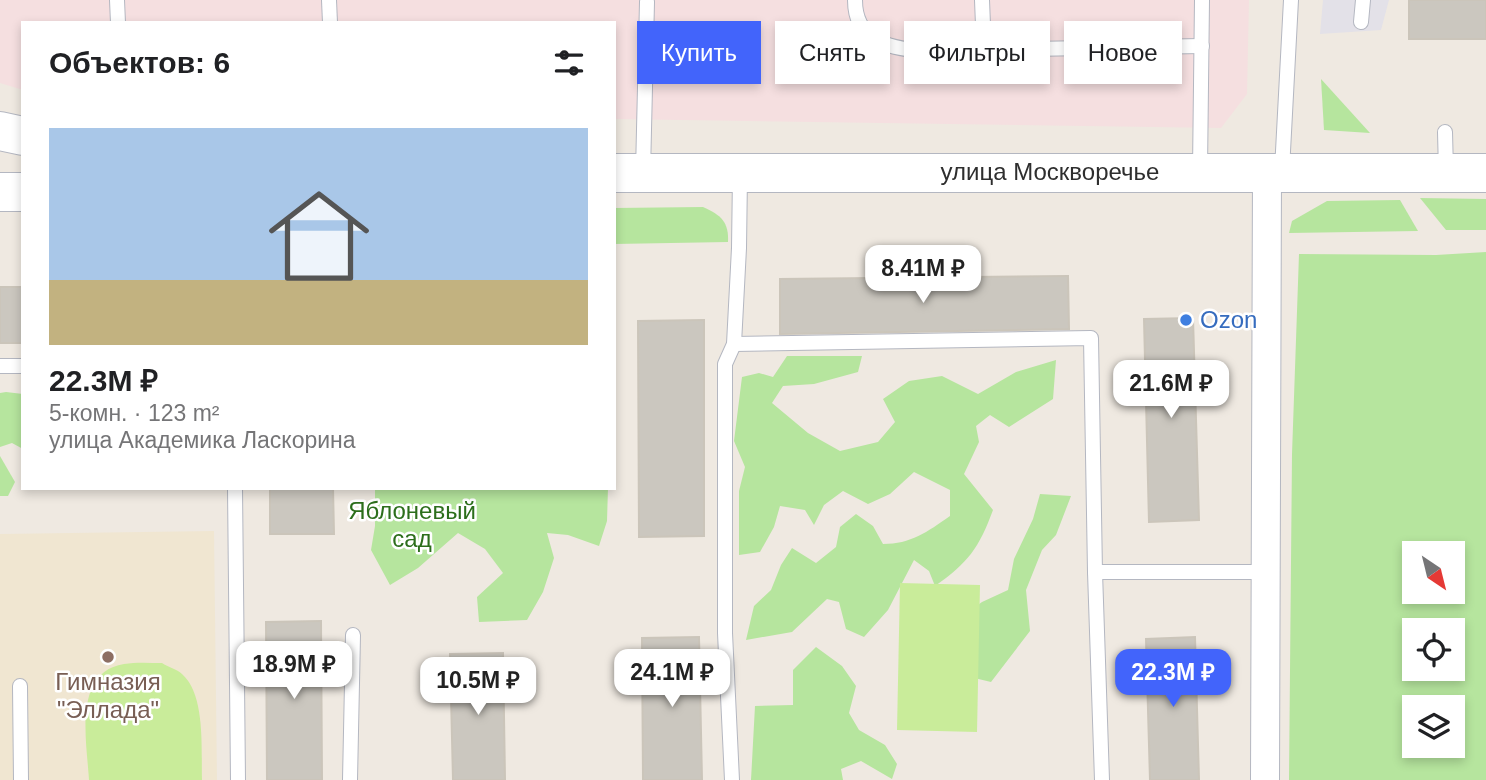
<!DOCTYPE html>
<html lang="ru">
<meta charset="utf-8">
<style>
:root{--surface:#fff;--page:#f6f6f6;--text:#202124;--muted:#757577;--accent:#4264fb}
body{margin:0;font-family:Helvetica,sans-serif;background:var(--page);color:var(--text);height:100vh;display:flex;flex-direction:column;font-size:26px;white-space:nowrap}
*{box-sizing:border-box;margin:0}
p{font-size:23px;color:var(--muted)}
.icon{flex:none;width:38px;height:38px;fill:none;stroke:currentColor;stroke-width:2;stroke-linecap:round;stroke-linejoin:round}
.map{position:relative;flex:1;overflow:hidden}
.details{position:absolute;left:21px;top:21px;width:595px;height:469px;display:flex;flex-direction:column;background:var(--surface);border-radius:0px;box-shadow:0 4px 10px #0003}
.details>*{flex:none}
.guide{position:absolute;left:637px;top:21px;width:665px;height:63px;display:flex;gap:14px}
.needle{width:46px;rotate:145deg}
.controls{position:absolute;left:1402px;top:541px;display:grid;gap:14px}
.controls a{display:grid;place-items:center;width:63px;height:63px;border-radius:0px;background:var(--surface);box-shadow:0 4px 10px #0003;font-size:35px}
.price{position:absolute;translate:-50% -60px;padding:0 16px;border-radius:14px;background:#fff;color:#222;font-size:23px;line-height:46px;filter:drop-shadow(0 2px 4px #0008)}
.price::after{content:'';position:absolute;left:50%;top:42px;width:21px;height:16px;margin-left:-10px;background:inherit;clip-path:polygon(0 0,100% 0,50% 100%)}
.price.active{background:var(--accent);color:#fff}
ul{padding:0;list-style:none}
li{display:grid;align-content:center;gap:14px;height:371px;padding:0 28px}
li span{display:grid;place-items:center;height:217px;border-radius:0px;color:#555}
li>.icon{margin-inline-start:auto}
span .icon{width:126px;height:126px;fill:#fffc;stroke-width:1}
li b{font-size:30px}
h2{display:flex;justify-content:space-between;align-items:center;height:84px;padding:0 28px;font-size:30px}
.tag{padding:0 24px;border-radius:0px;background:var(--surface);box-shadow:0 4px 10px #0003;font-size:24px;line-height:63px}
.tag.active{background:var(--accent);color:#fff}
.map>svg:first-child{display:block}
.industrial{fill:#e3e1e8}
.education{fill:#f0e6d1}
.medical{fill:#f5dfe0}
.green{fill:#b6e59e;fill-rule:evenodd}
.pitch{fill:#c9ec9a}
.building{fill:#cbc7bf;stroke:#cbc5ba;stroke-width:2}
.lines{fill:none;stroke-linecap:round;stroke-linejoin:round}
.service-casing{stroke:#b4b7c1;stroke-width:16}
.minor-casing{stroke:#b4b7c1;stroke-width:30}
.secondary-casing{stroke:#b4b7c1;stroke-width:40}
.service{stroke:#fff;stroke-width:14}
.minor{stroke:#fff;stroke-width:28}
.secondary{stroke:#fff;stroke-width:38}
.shop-dot{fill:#3f7fe0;stroke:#fff;stroke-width:2.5}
.education-dot{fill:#8d6e63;stroke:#fff;stroke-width:2.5}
.labels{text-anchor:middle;stroke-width:5;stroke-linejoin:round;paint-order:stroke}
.street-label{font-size:24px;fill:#2e2e2e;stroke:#fff}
.shop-label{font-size:24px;fill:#366cbe;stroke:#fff;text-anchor:start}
.park-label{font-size:24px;fill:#2c6e1b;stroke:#fff}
.education-label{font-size:24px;fill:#785e54;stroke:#fff}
</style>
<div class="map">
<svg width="1486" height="780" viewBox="0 0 1486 780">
<rect width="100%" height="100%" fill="#efe9e1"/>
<path class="industrial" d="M1323,0H1389L1381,30L1320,34Z"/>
<path class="education" d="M214,531L217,780H0V534Z"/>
<path class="medical" d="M0,0H1249L1247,94L1221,128L614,119V23H23V90L0,83Z"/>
<g class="green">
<path d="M1321,79L1370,133L1324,130Z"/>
<path d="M1420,198L1486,199V230H1446Z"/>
<path d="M1400,200L1418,231L1289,233L1292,221L1327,201Z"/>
<path d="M703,207C721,215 729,222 728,242L614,244V208Z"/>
<path d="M1486,252V780H1289L1292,454L1299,254L1436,255ZM1414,553H1452V592H1414ZM1452,630V668H1414V630ZM1452,707V746H1414V707Z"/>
<path d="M787,356H862L858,372L814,384L783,386L772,403L808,433L840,451L878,442L895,422L883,399L909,381L942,376L978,394L1016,372L1056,360L1053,399L1009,427L990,415L976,426L979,442L964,474L993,510C979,548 968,563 935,586L929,571L914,560L888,610L864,637L846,629L839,602L827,599L792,632L746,640L754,606L771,590L781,565L792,548L816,563L836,547L840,527L856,514L873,526L883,544C911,544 927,532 950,516V490L914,472L890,494L868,504L843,491L824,505L814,525L805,510L780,506L774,527L760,552L739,555V491L745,467L734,441L742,377L759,373L773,377Z"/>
<path d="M6,392L23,394V449L12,443L0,447V393Z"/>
<path d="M0,456L15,482L8,496H0Z"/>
<path d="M375,488H608L607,521L599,546L568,535L547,533L554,558L543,592L527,620L479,622L477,597L503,573L485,549L458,533L418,568L390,585L371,550L375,526Z"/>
<path d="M1040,494L1071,496L1056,535L1042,550L1026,590L1030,631L991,682L966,676L959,619L982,602L1008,590L1014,559L1033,519Z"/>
<path d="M816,647L842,666L856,686L849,713L859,730L885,745L897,764L892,779L861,761L841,769L843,780H751L755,706L793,705V670Z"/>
</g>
<g class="pitch">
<path d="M900,583L980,585L977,732L897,730Z"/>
<path d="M162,663C168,667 177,669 182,674C206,695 201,750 202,780H89C87,743 72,672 124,664C136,662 150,663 162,663Z"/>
</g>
<g class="building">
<rect x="1409" y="0" width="77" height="39"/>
<path d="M1068,276L1069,329L780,334V279Z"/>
<rect x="0" y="287" width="23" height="56"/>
<path d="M1193,318L1199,520L1149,522L1144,319Z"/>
<path d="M704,320V536L639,537L638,321Z"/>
<path d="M270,488H333L334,534H270Z"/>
<path d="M321,621L322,780H267L266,622Z"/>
<path d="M699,637L702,780H643L642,638Z"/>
<path d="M1195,637L1199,780H1150L1146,639Z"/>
<path d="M503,653L505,780H453L450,654Z"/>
</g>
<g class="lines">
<defs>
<g id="service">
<path d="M117,0L118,23"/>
<path d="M329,0L330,23"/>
<path d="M855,0C855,41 888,48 922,51L1202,46"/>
<path d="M982,0L984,50"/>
<path d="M1361,22L1363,0"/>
<path d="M1445,132L1446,171"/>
<path d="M1200,170L1202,0"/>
<path d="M1282,170L1291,0"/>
<path d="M643,172L647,2"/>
<path d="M734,344L1091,338L1095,572L1102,780"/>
<path d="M0,366H23"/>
<path d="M235,488L238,780"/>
<path d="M1095,572H1265"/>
<path d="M20,686L21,780"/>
<path d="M350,780L353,635"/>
<path d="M732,780L725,633V364L734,344L739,248L740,175"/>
</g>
<path id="minor" d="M1265,780L1267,173"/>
<g id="secondary">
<path d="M0,131L23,136"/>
<path d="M614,173H1486"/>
<path d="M0,192H23"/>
</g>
</defs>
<use href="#service" class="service-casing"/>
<use href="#minor" class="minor-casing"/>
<use href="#secondary" class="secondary-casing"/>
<use href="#service" class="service"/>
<use href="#minor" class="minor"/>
<use href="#secondary" class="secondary"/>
</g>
<circle class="shop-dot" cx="1186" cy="320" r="7"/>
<circle class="education-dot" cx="108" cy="657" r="7"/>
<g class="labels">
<g class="street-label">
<text x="1050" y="180">улица Москворечье</text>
</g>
<g class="shop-label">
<text x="1200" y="328">Ozon</text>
</g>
<g class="park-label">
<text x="412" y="519">Яблоневый<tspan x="412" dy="28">сад</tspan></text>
</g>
<g class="education-label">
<text x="108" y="690">Гимназия<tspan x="108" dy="28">"Эллада"</tspan></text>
</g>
</g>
</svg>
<div class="controls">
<a><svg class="needle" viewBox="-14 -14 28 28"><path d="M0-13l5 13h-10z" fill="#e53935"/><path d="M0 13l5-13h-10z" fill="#757577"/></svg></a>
<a><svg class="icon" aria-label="locate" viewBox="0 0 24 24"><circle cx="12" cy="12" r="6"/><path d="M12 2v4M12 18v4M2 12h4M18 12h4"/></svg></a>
<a><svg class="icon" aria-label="layers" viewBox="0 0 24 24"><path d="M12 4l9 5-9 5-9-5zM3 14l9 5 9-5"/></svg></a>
</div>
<b class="price" style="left:923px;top:305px">8.41M ₽</b>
<b class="price" style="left:1171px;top:420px">21.6M ₽</b>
<b class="price" style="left:294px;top:701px">18.9M ₽</b>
<b class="price" style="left:672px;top:709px">24.1M ₽</b>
<b class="price active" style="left:1173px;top:709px">22.3M ₽</b>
<b class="price" style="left:478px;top:717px">10.5M ₽</b>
<div class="guide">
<a class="tag active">Купить</a>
<a class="tag">Снять</a>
<a class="tag">Фильтры</a>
<a class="tag">Новое</a>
</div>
<section class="details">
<h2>Объектов: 6<svg class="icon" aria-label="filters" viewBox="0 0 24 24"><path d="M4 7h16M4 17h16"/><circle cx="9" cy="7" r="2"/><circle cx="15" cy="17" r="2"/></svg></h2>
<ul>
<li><span style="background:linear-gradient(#a9c7e8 70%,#c2b280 0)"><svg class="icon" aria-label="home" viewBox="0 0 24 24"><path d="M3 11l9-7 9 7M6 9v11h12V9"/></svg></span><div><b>22.3M ₽</b><p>5-комн. · 123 m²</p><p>улица Академика Ласкорина</p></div></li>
</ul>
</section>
</div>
